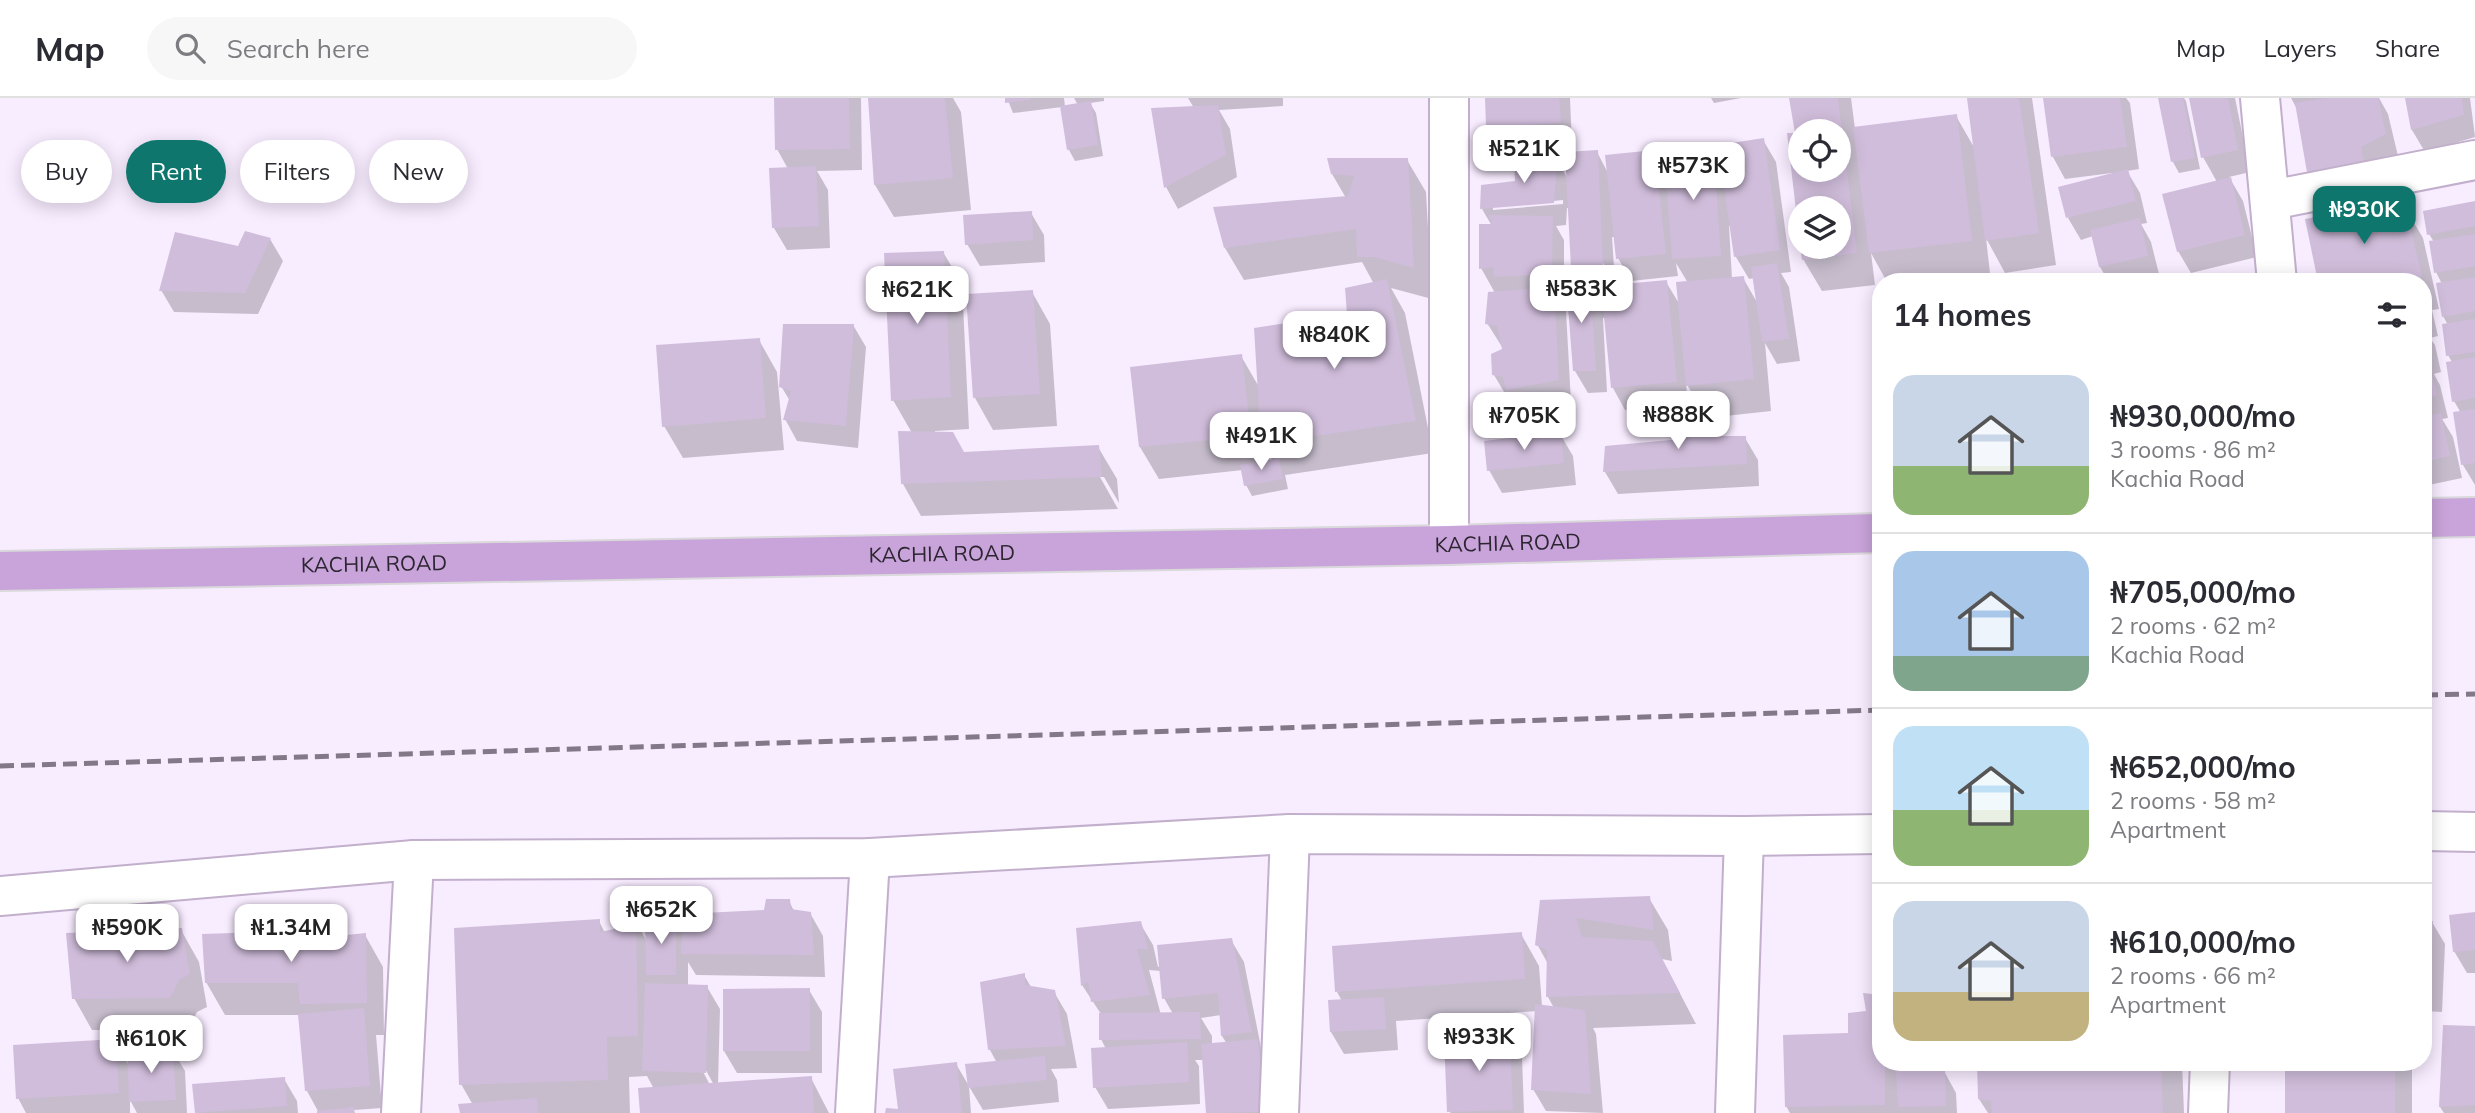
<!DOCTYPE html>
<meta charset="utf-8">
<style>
:root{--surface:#fff;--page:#f7f7f7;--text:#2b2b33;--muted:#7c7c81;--line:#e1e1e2;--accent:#0f766e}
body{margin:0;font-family:Mulish,sans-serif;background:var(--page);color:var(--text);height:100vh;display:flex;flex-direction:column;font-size:26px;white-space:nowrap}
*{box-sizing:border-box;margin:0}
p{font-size:23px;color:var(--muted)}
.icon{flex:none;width:38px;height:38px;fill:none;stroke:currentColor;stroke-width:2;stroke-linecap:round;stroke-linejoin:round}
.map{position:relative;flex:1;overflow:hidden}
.side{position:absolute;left:1872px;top:175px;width:560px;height:798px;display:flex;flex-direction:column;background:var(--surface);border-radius:28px;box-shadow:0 4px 18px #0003}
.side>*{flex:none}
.top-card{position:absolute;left:21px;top:42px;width:665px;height:63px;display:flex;gap:14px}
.controls{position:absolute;left:1788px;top:21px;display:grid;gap:14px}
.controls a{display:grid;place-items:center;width:63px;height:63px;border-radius:50%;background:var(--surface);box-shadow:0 4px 18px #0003;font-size:35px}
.price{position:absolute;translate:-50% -60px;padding:0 16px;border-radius:14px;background:#fff;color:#222;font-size:23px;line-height:46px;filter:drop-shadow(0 2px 4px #0008)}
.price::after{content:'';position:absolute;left:50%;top:42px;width:21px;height:16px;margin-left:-10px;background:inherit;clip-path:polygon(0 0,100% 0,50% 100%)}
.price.on{background:var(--accent);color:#fff}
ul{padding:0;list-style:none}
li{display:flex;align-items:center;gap:21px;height:175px;padding:0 21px}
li+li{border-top:2px solid var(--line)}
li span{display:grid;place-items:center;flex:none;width:196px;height:140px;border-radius:21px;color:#555}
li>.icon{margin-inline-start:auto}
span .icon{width:84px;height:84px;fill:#fffc;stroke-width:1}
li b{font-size:30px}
h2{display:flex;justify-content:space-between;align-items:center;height:84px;padding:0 21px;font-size:30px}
.tag{padding:0 24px;border-radius:32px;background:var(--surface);box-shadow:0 4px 18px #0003;font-size:24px;line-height:63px}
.tag.on{background:var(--accent);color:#fff}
header{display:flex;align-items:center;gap:42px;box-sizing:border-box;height:98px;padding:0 35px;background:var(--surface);border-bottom:2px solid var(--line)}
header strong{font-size:33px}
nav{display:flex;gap:38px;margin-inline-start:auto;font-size:24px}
.search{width:490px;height:63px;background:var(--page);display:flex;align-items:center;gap:18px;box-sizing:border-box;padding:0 24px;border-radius:38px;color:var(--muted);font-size:26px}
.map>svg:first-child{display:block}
.shadow{fill:#0003;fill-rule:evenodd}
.building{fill:#d0bddb;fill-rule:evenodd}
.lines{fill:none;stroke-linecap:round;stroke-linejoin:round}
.minor-casing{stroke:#c2afcc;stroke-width:42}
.major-casing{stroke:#d9d8da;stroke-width:42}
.minor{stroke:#fff;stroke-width:38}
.major{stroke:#c9a4db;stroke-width:38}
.rail{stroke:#827887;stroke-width:5;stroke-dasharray:14 7;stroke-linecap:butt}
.labels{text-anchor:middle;stroke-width:5;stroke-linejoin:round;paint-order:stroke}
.street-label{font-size:21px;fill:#2d2531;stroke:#fefefe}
</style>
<header>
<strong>Map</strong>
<div class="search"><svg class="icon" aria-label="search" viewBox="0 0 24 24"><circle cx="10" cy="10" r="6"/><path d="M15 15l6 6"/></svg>Search here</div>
<nav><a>Map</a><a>Layers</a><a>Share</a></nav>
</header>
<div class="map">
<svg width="2475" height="1015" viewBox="0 0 2475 1015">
<rect width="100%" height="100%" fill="#f8ecff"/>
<g class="shadow">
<path d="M776,0H861L862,72L817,73L828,92L830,150L787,152L774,130L788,71L777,51Z"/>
<path d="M870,0H953L961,14L971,112L894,119L875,87Z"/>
<path d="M1007,0H1064L1065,9L1078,7L1074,0H1104V3L1090,5L1096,15L1103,58L1075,63L1069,52L1062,9L1013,15Z"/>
<path d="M1188,0H1283V8L1219,12L1230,31L1237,79L1178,111L1166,89L1194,10Z"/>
<path d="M1487,0H1570L1572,47L1501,50L1488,28Z"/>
<path d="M1711,0H1741L1714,5Z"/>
<path d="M1791,0H1851L1855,31L1956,18L1975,51L1969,0H2032L2056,167L2005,175L1986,140L1990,175L1914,184H1887L1871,155L1875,187L1822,193L1803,161L1802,149H1839V110H1801L1797,37ZM1801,33H1839V72H1801Z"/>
<path d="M2044,0H2126L2130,5L2139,71L2127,73L2140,95L2147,125L2141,126L2151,144L2160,180L2143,184H2109L2100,169L2093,138L2081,142L2068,120L2112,77V75L2065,81L2053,59Z"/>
<path d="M2160,0H2184L2186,3L2200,71L2179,75L2173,64Z"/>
<path d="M2191,0H2235L2250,74L2229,79L2243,103L2257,159L2191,175L2178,153L2217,84L2203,59Z"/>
<path d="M2291,0H2379L2388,16L2398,58L2376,87L2297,11Z"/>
<path d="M2407,0H2470L2475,39L2425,54L2412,32Z"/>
<path d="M1763,42L1776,64L1791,174L1781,175L1789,189L1800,263L1777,266L1765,245L1771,313L1707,320L1686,285L1688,306L1625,312L1613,290L1606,220H1603L1607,294L1588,295L1575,273L1581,183L1573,170L1570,110H1567L1566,127L1556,128L1564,142V197L1557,198L1566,213L1571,304L1520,314L1512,300L1507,299L1494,277L1504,252L1487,225L1495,195L1481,170L1492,128L1482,111L1517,85L1557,62L1568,81L1597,54L1608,75L1654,54L1668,78L1712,48L1723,67ZM1563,102V106L1493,112V109ZM1732,127L1736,159L1749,181L1754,180L1758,206L1743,180L1732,181L1729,128ZM1612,139H1615L1618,160L1631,183L1678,178L1676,165L1688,185L1680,207L1666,184L1613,189L1597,162L1600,160L1615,185ZM1594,191H1603L1605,210Z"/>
<path d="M1407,62L1426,94L1432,201L1391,190L1405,215L1433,355L1285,377L1288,391L1252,398L1246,387L1243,372L1159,381L1140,349L1132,270L1241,258L1259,289L1349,217L1374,186L1362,164L1244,182L1225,150L1346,100L1332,76ZM1267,352L1273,363L1268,364Z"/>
<path d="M2475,105V387L2463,367L2455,316L2461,315L2454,303L2452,264L2448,257V227L2443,218L2442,186L2436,174L2434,144L2429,136Z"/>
<path d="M2404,108L2423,140L2439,211L2432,212L2438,238L2430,240L2435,247L2441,274L2434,276L2440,287L2448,320L2442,321L2453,339L2462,380L2424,388V184H2320Z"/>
<path d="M1031,115L1044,137L1045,164L980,168L967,146Z"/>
<path d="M270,141L283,163L258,216L174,214L161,192L239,150Z"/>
<path d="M943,154L962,186L969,331L935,333V336L964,356L1098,349L1117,381L1119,405L1104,379H1100L1118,411L921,418L903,386L912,335L893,302Z"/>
<path d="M2237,182L2264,184H2237Z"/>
<path d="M1032,194L1050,226L1057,328L993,332L975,300Z"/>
<path d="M853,227L866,249L858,350L797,343L785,321L790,303L781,288Z"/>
<path d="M759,242L777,274L784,352L683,360L664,328Z"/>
<path d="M1690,314L1704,339L1745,340L1758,362L1759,388L1618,396L1605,374L1606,349L1683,342Z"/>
<path d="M1560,336L1573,358L1576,387L1502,395L1489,372Z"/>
<path d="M1649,800L1668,832L1672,863L1662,861L1696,926L1593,930L1596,936L1603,1015L1546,1013L1533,991L1537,913L1396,923L1398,952L1344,956L1331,934L1342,903L1337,894L1521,836L1539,868L1542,908L1554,910L1548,899V866L1537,846L1541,803Z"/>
<path d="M789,803L794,813L810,815L823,838L825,879L696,877L688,864V888L707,889L720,911L718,986L811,980L829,1015H642L654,991L647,978L629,979L630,1015H462L473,1007L461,986L599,823L605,835L635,823L647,843L675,820L684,836L766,814ZM703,967L714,987H710L700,968Z"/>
<path d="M2475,816V875H2467L2454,853Z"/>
<path d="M2424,824H2432L2445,846L2442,914L2424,913Z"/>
<path d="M1140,825L1153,847L1158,869L1231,842L1244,864L1274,1015H1208L1204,962H1195L1199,968L1200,1006L1108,1011L1095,989L1106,951L1101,941V916L1082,887ZM1149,872L1161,873L1164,900L1173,916L1161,917ZM1221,917L1222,938L1227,946L1212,947V938L1201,920Z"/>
<path d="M181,832L199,864L207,909L197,914L188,932H92L74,900Z"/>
<path d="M294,835L299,844L365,837L383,869L384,937H376L382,1010L354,1012L355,1015H317H319L307,993L300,917H225L206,884Z"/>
<path d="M1024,877L1031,889L1054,894L1067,916L1077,970L1051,971L1057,982L1059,1004L983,1012L970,990L967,968L997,965L990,952L982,886Z"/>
<path d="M809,892L822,914V975H737L724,953Z"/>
<path d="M1865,897L1881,898V964H1902V974L1944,973L1956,995L1957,1015H1790L1786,1008L1850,937L1868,914Z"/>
<path d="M2444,929L2475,930V1015H2444L2440,1009Z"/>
<path d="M1509,937L1522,959L1524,1015H1450Z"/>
<path d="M115,943L129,968L172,951L185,973L187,1015H137L130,1002V1015H26L18,1000Z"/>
<path d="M1979,964H2182L2184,1015H1988L1979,1001Z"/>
<rect x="2287" y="964" width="125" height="51"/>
<path d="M956,966L969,988L971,1015H887L900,1012Z"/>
<path d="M284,981L297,1003L298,1015H197L194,987Z"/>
</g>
<g class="building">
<path d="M774,0H849L850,51L775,52Z"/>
<path d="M868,0H945L953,80L874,87Z"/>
<path d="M1005,0H1030V2L1005,5Z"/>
<path d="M1485,0H1559L1561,25L1486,29Z"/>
<path d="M1789,0H1838L1857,155L1802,162L1800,149H1839V110H1801V138H1799L1787,35H1795ZM1801,33H1839V72H1801Z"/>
<path d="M1967,0H2019L2039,135L1985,143Z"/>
<path d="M2043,0H2120L2127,49L2051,59Z"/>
<path d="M2158,0H2183L2195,60L2171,64Z"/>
<path d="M2189,0H2228L2238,52L2201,60Z"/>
<path d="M2326,0H2378L2386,36L2361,49L2364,65L2308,80L2295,5Z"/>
<path d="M2405,0H2462L2464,17L2411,32Z"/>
<path d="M1091,3L1098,47L1067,52L1060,8Z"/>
<path d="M1218,7L1226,57L1164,90L1151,10Z"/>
<path d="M1957,16L1972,143L1869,155L1853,29Z"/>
<path d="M1764,40L1780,152L1734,159L1718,47Z"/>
<path d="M1713,47L1721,158L1672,161L1664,50Z"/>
<path d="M1598,52L1603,168L1571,170L1565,54Z"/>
<path d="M1655,52L1666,156L1616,161L1605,57Z"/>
<path d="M1327,60H1408L1414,170L1374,159H1357L1356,131L1224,150L1213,109L1348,98L1354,78L1331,76Z"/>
<path d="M1514,60H1558L1554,105L1480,111L1481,87L1515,83Z"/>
<path d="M816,68L819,128L772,130L769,70Z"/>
<path d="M2128,71L2136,103L2066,120L2058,89Z"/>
<path d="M2231,79L2245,137L2177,154L2162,96Z"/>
<path d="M2475,103V128L2427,137L2423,113Z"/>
<path d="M2405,106L2422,179L2393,184H2318L2305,121Z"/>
<path d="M1032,113L1033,142L965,147L963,117Z"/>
<path d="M1488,117L1553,118L1552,176L1494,179L1493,169L1479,171V126H1492Z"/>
<path d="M2140,120L2148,158L2099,169L2090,132Z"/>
<path d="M245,133L271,140L245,195L159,193L175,134L238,148Z"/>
<path d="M2475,136V168L2434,175L2429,143Z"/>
<path d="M944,153L951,299L891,303L884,155Z"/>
<path d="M1777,165L1789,241L1762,244L1751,169Z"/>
<path d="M1744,178L1754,281L1686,288L1676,184Z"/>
<path d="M2475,179V213L2442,219L2436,185Z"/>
<path d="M1590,180L1596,273H1573L1566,183Z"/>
<path d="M1387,181L1416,323L1261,346L1254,230L1347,216L1345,190Z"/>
<path d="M1667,182L1677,284L1611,290L1601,188Z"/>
<path d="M1554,189L1559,282L1506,292L1503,279L1492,277L1491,256L1502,251L1497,228L1485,226L1488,194Z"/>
<path d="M1033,192L1040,296L973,300L966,196Z"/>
<path d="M2475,221V254L2446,258L2442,226Z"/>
<path d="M783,226H854L846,328L783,322L791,293L779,289Z"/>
<path d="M2424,231L2430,252L2424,253Z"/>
<path d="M760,240L766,320L662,329L656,247Z"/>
<path d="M1242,256L1251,338L1139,349L1130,269Z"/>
<path d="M2475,259V300L2452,304L2446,264Z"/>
<path d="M2428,263L2437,297L2424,301V264Z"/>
<path d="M2475,311V365L2461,367L2453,314Z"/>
<path d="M1682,312H1691L1702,338H1746L1747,366L1603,374L1605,348L1682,341Z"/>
<path d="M2441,315L2450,358L2424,364V319Z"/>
<path d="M898,333L953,334L964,354L1099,347L1102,379L901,386Z"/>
<path d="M1561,334L1564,365L1487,373L1484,343Z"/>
<path d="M1279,360L1283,381L1244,388L1240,367Z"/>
<path d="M1650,798L1654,832L1576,820L1582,839L1653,843L1680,895L1546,899L1547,852L1535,847L1540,802Z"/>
<path d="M766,801H790L791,811L811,814L814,857L681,856L683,816L764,812Z"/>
<path d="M2475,814V852L2453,854L2449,817Z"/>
<path d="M645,819H676V877H646Z"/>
<path d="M600,821V834L614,831V823L636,821L638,938L607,939L608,982L459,987L454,830Z"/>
<path d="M2424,822L2433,823L2430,893L2424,892Z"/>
<path d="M1141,823L1148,851H1137L1150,897L1091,904L1088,884L1081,888L1076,830Z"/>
<path d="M182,830L190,876L179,882L170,900L72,901L66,835Z"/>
<path d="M295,833L297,842L366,835L367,905L300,906L298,885H205L202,836Z"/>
<path d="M1522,834L1525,881L1335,894L1332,848Z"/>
<path d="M1232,840L1252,934L1221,938L1218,895L1162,901L1157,847Z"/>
<path d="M1025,875V887L1055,892L1066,948L988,952L980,884Z"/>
<path d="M645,885L708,887L706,975L642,973Z"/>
<path d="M810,890V953H723V891Z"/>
<path d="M1863,895L1881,897V964H1885V1007L1785,1009L1783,937L1848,935V915L1866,913Z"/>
<path d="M1384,899L1386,931L1330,934L1328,902Z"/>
<path d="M1535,906L1585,912L1591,996L1531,992Z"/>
<path d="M364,910L370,988L305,993L298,916Z"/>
<path d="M1200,914L1201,941L1099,942V915Z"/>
<path d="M2443,927L2475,928V1007L2439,1009Z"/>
<path d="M1510,936L1513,1012L1447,1014L1444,938Z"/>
<path d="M116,941L119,995L16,1001L13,947Z"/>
<path d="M1258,941L1264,1014L1206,1015L1201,946Z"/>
<path d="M1187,944L1189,984L1093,990L1091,950Z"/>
<path d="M173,949L176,1002L129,1004L127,951Z"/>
<path d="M1045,958L1047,982L968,990L965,966Z"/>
<path d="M957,964L962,1015H885L886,1010L898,1011L893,971Z"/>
<path d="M1977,964H2161L2163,1015H1992L1991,1003L1978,1001Z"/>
<rect x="2285" y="964" width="110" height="51"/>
<path d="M1945,971L1946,1008L1898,1009L1896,973Z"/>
<path d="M812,978L814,1015H640L638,990Z"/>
<path d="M285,979L287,1008L195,1015L192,986Z"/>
<path d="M537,1000L538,1015H460L458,1006Z"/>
<path d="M354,1009V1015H317V1013Z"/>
</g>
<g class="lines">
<defs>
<g id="minor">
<path d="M1449,0V447"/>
<path d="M2260,0L2277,184"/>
<path d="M2271,102L2475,62"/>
<path d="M2424,733L2475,734"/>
<path d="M0,798L414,762L870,760L1290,736L1744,738L1881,736"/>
<path d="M401,1015L414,762"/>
<path d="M855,1015L870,760"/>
<path d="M1279,1015L1290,736"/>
<path d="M1735,1015L1744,738"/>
<path d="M2208,1015L2210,964"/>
</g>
<g id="major">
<path d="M2424,420L2475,419"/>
<path id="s1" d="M0,473L1449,447L1881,435"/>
</g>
</defs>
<use href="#minor" class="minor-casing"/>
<use href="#major" class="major-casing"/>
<use href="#minor" class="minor"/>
<use href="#major" class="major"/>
<g class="rail">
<path d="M2424,597L2475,596"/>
<path d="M0,668L1881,612"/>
</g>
</g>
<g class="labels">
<g class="street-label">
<text dy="7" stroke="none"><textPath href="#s1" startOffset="1508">KACHIA ROAD</textPath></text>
<text dy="7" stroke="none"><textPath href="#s1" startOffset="942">KACHIA ROAD</textPath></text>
<text dy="7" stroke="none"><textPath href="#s1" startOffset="374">KACHIA ROAD</textPath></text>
</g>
</g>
</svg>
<div class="controls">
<a><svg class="icon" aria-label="locate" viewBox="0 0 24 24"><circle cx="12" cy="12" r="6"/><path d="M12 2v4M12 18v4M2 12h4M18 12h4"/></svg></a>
<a><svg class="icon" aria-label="layers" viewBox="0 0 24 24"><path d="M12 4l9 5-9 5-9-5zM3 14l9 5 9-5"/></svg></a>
</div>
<b class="price" style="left:1524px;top:87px">₦521K</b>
<b class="price" style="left:1693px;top:104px">₦573K</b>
<b class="price on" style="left:2364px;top:148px">₦930K</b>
<b class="price" style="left:1581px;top:227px">₦583K</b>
<b class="price" style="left:917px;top:228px">₦621K</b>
<b class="price" style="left:1334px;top:273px">₦840K</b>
<b class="price" style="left:1678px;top:353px">₦888K</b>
<b class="price" style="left:1524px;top:354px">₦705K</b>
<b class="price" style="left:1261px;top:374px">₦491K</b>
<b class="price" style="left:661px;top:848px">₦652K</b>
<b class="price" style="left:127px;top:866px">₦590K</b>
<b class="price" style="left:291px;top:866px">₦1.34M</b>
<b class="price" style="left:1479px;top:975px">₦933K</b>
<b class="price" style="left:151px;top:977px">₦610K</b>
<div class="top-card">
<a class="tag">Buy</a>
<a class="tag on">Rent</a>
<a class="tag">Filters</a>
<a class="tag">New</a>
</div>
<section class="side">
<h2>14 homes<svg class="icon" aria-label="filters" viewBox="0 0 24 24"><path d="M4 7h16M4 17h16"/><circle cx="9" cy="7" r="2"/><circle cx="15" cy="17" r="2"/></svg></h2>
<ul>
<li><span style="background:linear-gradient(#c9d6e8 65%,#8fb573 0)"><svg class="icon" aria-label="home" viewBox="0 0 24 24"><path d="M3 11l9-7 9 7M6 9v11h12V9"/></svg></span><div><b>₦930,000/mo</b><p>3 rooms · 86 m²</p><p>Kachia Road</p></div></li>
<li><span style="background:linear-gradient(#a9c7e8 75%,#7fa58c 0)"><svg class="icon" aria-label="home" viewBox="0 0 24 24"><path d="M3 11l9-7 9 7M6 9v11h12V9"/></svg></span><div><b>₦705,000/mo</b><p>2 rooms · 62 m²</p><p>Kachia Road</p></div></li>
<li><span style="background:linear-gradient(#bfe0f5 60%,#8fb573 0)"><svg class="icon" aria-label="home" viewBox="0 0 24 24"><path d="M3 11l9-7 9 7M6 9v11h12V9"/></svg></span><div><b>₦652,000/mo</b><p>2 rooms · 58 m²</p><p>Apartment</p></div></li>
<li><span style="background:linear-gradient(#c9d6e8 65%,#c2b280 0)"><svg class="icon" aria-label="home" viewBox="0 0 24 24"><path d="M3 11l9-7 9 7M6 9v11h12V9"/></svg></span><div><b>₦610,000/mo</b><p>2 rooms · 66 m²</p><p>Apartment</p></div></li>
</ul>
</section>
</div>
